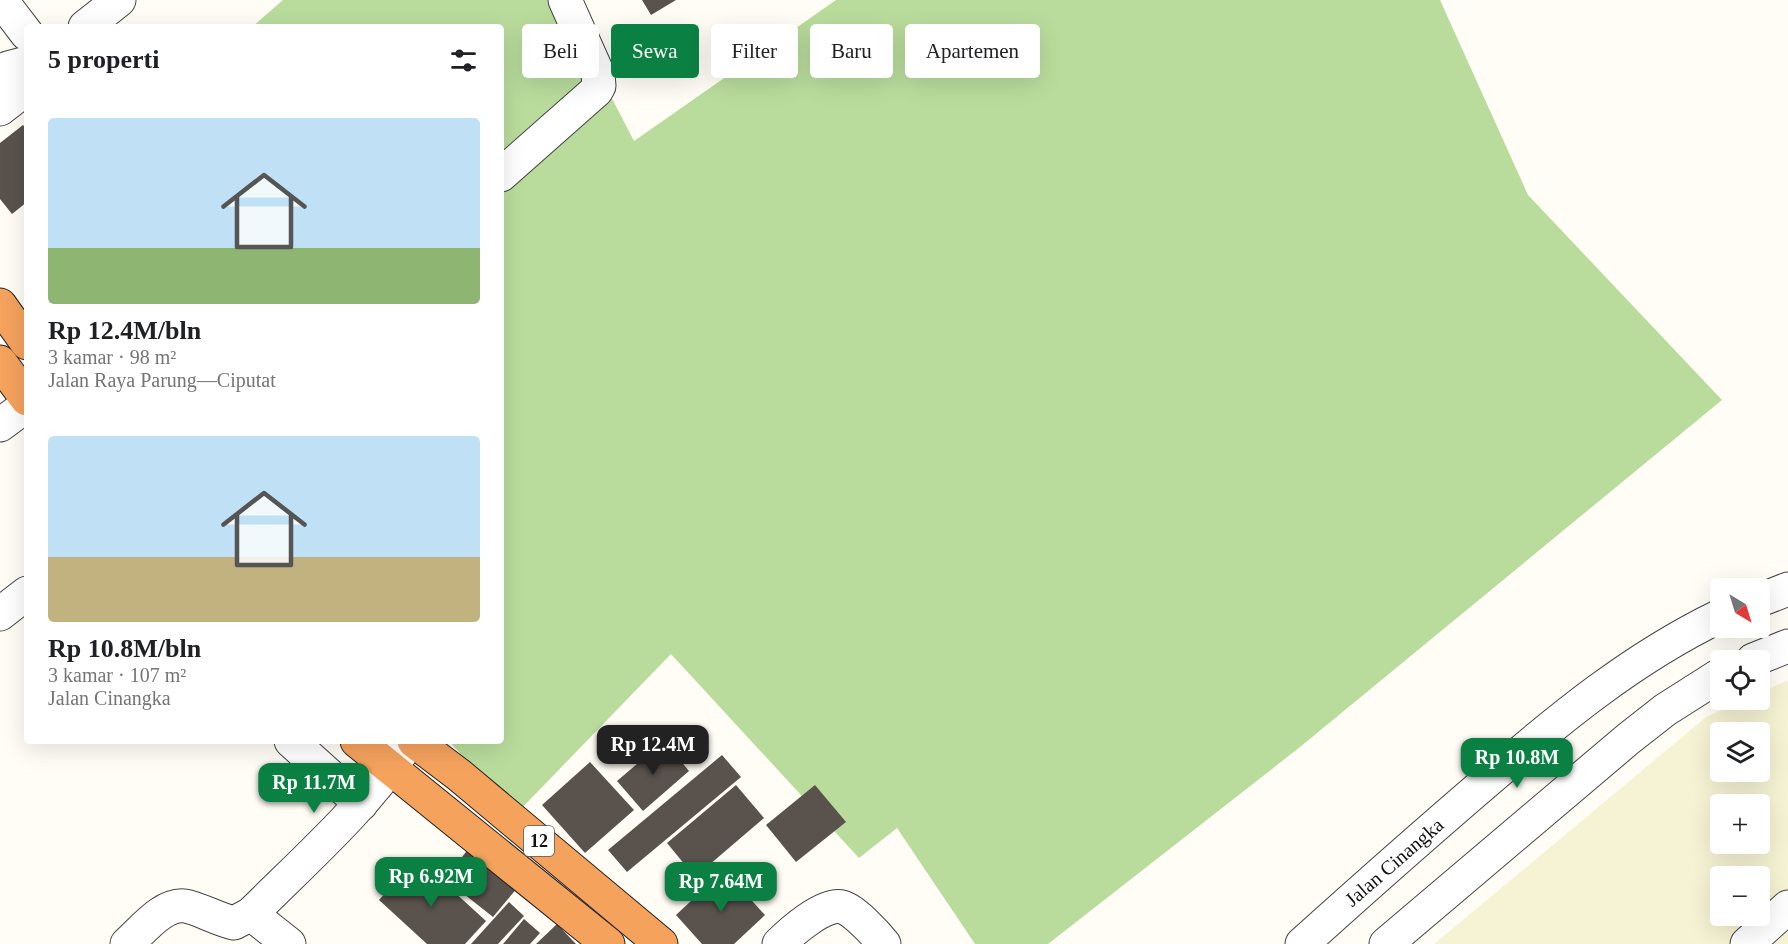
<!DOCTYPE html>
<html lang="id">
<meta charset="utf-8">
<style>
:root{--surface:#fff;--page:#f2f2f2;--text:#202124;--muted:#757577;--accent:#0b8043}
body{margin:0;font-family:Georgia,serif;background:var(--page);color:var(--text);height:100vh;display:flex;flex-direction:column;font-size:22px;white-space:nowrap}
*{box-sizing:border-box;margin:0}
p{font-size:20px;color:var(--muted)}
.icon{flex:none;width:33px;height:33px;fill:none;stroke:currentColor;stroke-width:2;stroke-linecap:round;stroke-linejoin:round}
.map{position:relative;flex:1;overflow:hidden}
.drawer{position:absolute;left:24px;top:24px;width:480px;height:720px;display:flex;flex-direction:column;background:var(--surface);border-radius:6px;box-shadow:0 6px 24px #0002}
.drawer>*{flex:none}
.top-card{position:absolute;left:522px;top:24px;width:570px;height:54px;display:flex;gap:12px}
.needle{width:39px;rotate:142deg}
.tools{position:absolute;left:1710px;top:578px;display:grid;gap:12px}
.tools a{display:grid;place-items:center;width:60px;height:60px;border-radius:6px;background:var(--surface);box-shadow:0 6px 24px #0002;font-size:30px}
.price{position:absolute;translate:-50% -51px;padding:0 14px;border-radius:12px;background:var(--accent);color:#fff;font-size:20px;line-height:39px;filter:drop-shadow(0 2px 3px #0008)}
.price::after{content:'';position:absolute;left:50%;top:36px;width:18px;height:14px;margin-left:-9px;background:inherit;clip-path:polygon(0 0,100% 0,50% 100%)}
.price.on{background:#222;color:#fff}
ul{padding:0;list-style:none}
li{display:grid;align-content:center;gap:12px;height:318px;padding:0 24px}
li span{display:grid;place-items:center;height:186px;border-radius:6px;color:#555}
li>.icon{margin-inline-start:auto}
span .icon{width:108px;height:108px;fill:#fffc;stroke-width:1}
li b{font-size:26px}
h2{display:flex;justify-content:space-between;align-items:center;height:72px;padding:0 24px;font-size:26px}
.chip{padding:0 21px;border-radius:6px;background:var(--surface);box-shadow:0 6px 24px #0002;font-size:21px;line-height:54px}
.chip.on{background:var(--accent);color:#fff}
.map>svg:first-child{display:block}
.farmland{fill:#f6f3d4;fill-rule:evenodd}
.forest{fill:#b9dc9c}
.building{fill:#5a524d}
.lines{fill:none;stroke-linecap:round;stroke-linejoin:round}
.minor-casing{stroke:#444;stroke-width:35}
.highway-casing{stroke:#222;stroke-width:35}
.minor{stroke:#fff;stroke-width:33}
.highway{stroke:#f5a25d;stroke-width:33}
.labels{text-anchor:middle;stroke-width:6;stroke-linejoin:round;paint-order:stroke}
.shield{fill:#fff;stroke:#585858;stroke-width:1.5}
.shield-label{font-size:18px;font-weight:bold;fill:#111}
.street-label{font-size:20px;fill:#111;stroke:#fff}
</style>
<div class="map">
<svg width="1788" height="944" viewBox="0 0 1788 944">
<rect width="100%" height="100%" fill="#fffdf5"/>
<path class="farmland" d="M1788,680V944H1434L1706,717L1746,699H1760V693ZM1720,732H1760V771H1720ZM1720,804H1760V843H1720ZM1720,876H1760V915H1720Z"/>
<path class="forest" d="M283,0H561L634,141L836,0H1440L1528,195L1722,400L1300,747L1048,944H975L897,828L859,858L671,654L515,815L449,741H501V27H252Z"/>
<g class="building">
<path d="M642,0H676L651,15Z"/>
<path d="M23,125L27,129V202L12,214L0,199V143Z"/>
<path d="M664,741L689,771L643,811L617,781Z"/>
<path d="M722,755L741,777L627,872L608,850Z"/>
<path d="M590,762L634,810L585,853L542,805Z"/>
<path d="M736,785L764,818L695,877L667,843Z"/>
<path d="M815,785L846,822L796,862L766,825Z"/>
<path d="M469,848L518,887L493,917L445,879Z"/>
<path d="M417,858L486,921L465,944H427L379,900Z"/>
<path d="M724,870L765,915L734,944H702L676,915Z"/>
<path d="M509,902L524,916L498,944H471Z"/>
<path d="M524,919L540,933L530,944H503Z"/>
<path d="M557,924L576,944H536Z"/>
</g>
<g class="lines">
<defs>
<g id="minor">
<path d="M1,0L27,34"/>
<path d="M85,27L119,0"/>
<path d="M0,74L8,68L27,63"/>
<path d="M0,109L27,88"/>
<path d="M501,175L596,91L599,86L598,74L565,0"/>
<path d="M0,425L27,405"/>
<path d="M1760,600L1788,589"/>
<path d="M0,614L27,593"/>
<path d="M1753,660L1788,646"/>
<path d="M291,741L361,804"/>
<path d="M251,914L289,944"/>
<path d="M127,944C142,931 163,903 185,906C198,908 219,920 234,923L251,914C306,859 367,806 409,741"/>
<path d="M779,944C791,932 825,902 842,907C854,910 876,934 884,944"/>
<path d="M1302,944C1363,889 1424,835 1487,781C1560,718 1633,658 1720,616"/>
<path d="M1386,944L1628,739L1665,710L1720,675"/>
<path d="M1747,944L1788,907"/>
</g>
<g id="highway">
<path d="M0,305L27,343"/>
<path d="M0,362L27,399"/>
<path d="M357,741L608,944"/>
<path d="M414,741L459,775L661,944"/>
</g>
</defs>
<use href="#minor" class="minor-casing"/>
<use href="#highway" class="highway-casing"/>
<use href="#minor" class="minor"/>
<use href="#highway" class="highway"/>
</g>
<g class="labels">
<rect class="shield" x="524" y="826" width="30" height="30" rx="4.5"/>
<g class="shield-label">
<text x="539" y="847">12</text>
</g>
<g class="street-label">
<text transform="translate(1394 862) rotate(-41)" y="7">Jalan Cinangka</text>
</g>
</g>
</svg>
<div class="tools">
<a><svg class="needle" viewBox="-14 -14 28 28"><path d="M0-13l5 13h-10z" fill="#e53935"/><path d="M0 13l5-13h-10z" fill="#757577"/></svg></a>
<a><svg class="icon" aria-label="locate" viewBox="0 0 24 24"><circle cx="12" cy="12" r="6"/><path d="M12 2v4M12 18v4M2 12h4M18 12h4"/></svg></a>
<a><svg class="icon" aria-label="layers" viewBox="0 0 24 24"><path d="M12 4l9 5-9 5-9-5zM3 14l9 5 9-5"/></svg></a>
<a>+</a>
<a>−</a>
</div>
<b class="price on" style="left:653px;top:776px">Rp 12.4M</b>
<b class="price" style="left:1517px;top:789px">Rp 10.8M</b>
<b class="price" style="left:314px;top:814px">Rp 11.7M</b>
<b class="price" style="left:431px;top:908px">Rp 6.92M</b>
<b class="price" style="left:721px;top:913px">Rp 7.64M</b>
<div class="top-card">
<a class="chip">Beli</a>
<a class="chip on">Sewa</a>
<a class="chip">Filter</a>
<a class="chip">Baru</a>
<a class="chip">Apartemen</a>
</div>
<section class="drawer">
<h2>5 properti<svg class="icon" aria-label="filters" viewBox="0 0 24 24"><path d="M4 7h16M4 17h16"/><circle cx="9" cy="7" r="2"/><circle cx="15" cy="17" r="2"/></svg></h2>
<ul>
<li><span style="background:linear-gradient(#bfe0f5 70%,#8fb573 0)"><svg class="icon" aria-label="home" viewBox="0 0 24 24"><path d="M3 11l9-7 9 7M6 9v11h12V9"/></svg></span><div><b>Rp 12.4M/bln</b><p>3 kamar · 98 m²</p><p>Jalan Raya Parung—Ciputat</p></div></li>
<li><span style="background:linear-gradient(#bfe0f5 65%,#c2b280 0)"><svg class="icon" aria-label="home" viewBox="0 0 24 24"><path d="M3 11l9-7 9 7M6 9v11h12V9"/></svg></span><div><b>Rp 10.8M/bln</b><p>3 kamar · 107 m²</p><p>Jalan Cinangka</p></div></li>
</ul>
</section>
</div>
